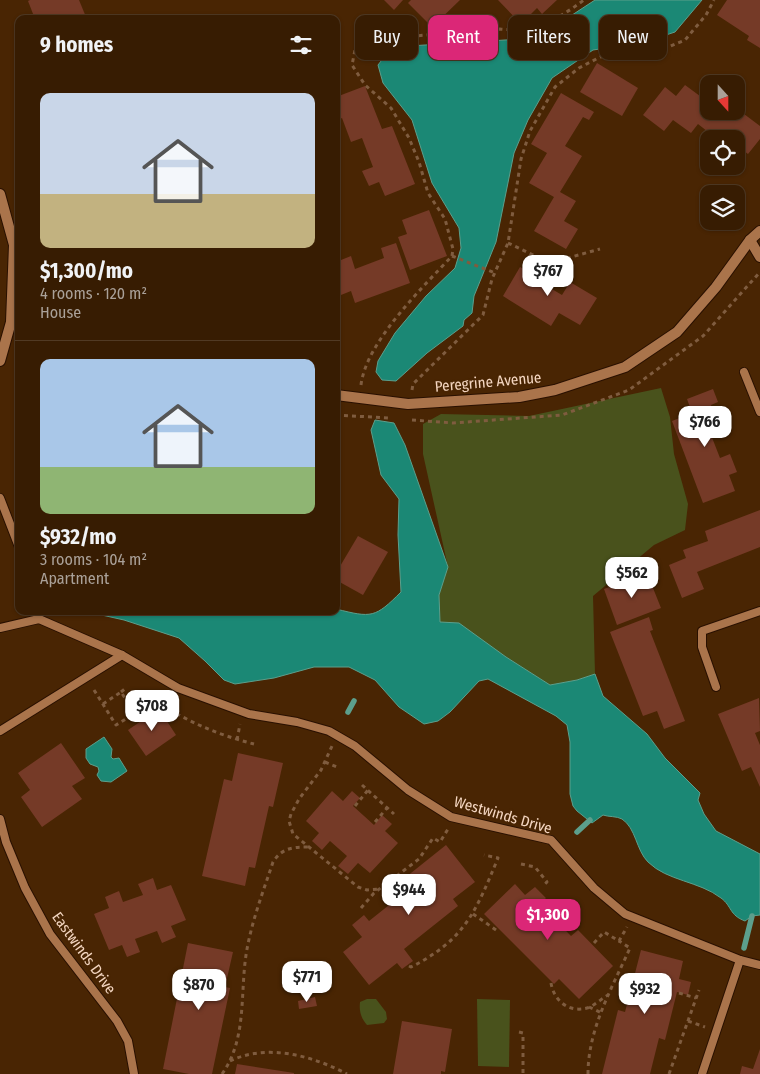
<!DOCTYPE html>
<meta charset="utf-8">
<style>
:root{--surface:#371c02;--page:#3e250c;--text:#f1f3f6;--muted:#aaa199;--line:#513a24;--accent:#db2777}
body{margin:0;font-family:"Fira Sans Condensed",sans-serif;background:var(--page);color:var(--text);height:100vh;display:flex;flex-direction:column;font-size:19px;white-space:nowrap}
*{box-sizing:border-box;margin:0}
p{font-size:16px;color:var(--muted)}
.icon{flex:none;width:28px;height:28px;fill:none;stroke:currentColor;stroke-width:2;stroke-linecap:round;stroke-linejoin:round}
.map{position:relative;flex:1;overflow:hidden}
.details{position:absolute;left:15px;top:15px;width:325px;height:600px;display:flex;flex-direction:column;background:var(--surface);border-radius:10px;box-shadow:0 1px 4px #0004,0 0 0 1px var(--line)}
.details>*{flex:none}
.guide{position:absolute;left:355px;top:15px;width:330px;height:45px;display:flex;gap:10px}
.needle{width:32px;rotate:159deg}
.controls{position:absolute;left:700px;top:75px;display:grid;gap:10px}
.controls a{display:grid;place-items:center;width:45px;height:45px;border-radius:10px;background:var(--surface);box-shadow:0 1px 4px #0004,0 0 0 1px var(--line);font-size:25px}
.price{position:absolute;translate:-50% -42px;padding:0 11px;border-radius:10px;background:#fff;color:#222;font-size:16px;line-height:32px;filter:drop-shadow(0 1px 2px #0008)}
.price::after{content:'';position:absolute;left:50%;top:30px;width:15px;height:11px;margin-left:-8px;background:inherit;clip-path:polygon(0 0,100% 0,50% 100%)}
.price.active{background:var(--accent);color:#fff}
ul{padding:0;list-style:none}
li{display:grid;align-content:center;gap:10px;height:265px;padding:0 25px}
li+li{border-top:1px solid var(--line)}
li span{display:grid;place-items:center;height:155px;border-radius:10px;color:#555}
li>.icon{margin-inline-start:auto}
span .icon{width:90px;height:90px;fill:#fffc;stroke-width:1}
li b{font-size:21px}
h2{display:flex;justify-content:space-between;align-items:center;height:60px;padding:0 25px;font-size:21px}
.tag{padding:0 18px;border-radius:10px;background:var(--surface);box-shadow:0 1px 4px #0004,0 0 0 1px var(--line);font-size:18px;line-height:45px}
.tag.active{background:var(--accent);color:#fff}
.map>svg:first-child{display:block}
.green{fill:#49521c}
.water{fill:#1b8875;stroke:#5c9f8c}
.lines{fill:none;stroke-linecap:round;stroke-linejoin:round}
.stream{stroke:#5c9f8c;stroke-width:5.5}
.building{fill:#753a27}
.lane-casing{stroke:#291000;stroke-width:10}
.street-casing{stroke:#291000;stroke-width:12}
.path{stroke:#7f5c3f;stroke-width:3;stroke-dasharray:4 4;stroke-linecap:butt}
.lane{stroke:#aa744b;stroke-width:8}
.street{stroke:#aa744b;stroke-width:10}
.labels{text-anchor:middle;stroke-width:4;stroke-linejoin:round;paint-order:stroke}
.street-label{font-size:15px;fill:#f4d6c1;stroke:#492503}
</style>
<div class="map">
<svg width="760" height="1074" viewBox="0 0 760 1074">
<rect width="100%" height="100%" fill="#492503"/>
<g class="green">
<path d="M661,388L670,417L674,454L688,504L685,530L654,545L593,596L595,674L577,680L550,685L506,657L440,622L439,595L448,567L423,454V424L441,414L529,416Z"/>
<path d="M367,999H376L386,1012L387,1019L384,1023L367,1025C361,1018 359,1012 360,1002Z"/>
<path d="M477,999L510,1000L509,1067L478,1066Z"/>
</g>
<g class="water">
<path d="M595,0H702L675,32L645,42L593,50L552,78L528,120L514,153L496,242L474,296L472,313L464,320L463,326L427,353L396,381L382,380L376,372L378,361L395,333L426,296L455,268L461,248L459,228L432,183L412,120L383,83L378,65L388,52L409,46L537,38Z"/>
<path d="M375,420L394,423L405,445L448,567L439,595L440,622L459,623L506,657L550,685L577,680L595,674L603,696L647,734L665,758L700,793L698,800L704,814L716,831L760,854V915L752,916L745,921C729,915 732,906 721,898C699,881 667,881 648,862C636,850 636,828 622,819C617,816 608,817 603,815L592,823L577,811L573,806L570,794V742L567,725L556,716L488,679L479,681L450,712L438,721L424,724L399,707L375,680L349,667H314L274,678L235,684L224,680L205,661L179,638L124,620L84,611H336V609C372,618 375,618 401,592L398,535L399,499L381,475L371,430Z"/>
<path d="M104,737L112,749L111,757L113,759L119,758L127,771L111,782L101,781L97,775L99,771L98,767L90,764L86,758V749Z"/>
</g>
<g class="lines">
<g class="stream">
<path d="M348,712L354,701"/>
<path d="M577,832L590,820"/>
<path d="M744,948L752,916"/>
</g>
</g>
<g class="building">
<path d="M30,0H79L86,17L83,19H35L28,1Z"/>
<path d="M384,0H403L394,10Z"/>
<path d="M411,0H460L432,27L408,3Z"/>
<path d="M498,0H557L542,14L537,8L521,24Z"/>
<path d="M727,0H760V48L747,40L749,36L717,15Z"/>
<path d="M597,63L638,88L622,116L580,92Z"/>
<path d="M685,85L704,99L709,93V111H736V108L760,126V139L748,154L739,147L736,150V139H717L698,124L691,133L673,120L664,131L643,115L665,87L676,96Z"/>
<path d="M365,86L382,129L392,126L415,184L385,196L379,182L369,186L362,171L373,167L362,138L351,142L342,118L336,121V97Z"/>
<path d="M561,93L594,112L589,120L583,117L565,146L582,156L560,192L576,201L564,221L578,229L566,249L534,231L554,197L529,183L547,153L531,144Z"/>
<path d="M429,210L447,256L410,270L398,237L407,234L402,220Z"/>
<path d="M396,243L410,283L355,303L351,291L336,297V262L351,256L355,269L384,258L381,248Z"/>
<path d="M540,263L554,272L545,285L562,295L570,282L597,298L580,325L559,313L551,326L503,296L520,267L533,274Z"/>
<path d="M713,389L718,402L711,405L721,431L711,435L720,458L730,454L737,472L729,475L735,491L703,503L672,421L692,413L687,399Z"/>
<path d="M760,510V547L697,572L704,589L682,598L669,565L686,558L683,550L708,541L705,531Z"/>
<path d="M358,536L388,552L363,595L336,580V573Z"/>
<path d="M647,573L661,608L617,625L604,589Z"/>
<path d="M649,617L653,630L650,631L685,721L664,729L657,711L643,716L610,632Z"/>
<path d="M759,698L760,731L755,733L760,745V787L751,767L742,771L718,714Z"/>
<path d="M159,709L176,735L146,756L128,730Z"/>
<path d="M61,743L85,778L72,786L82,799L42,827L21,797L30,790L18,773Z"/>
<path d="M238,753L283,763L273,807L269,806L255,868L249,867L245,886L202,876L224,779L232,781Z"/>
<path d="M332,791L343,801L352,791L360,798L353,806L374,825L382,815L392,824L385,831L398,843L370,873L358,863L348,874L338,866L347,856L330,841L322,850L312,841L319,833L306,821Z"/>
<path d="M446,845L475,882L453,899L458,906L404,949L413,961L402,969L397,963L369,985L343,952L362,937L352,925L364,915L369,921L413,886L406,877Z"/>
<path d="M153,878L157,890L171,885L186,920L171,926L176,937L162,943L157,931L135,939L140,952L127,957L122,945L109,950L94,914L109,908L105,897L119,891L123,902L143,895L138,884Z"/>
<path d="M515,884L525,895L535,887L546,898L540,904L571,936L578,930L613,966L579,999L559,979L554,984L484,914Z"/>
<path d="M188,943L233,952L225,987L230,988L212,1074H189L163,1069Z"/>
<path d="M641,950L683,961L679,979L691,982L688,995L677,992L665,1040L659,1038L650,1074H602L618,1010L625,1012Z"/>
<path d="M315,997L317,1006L299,1009L298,1001Z"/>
<path d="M402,1021L452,1029L445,1072L441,1071V1074H393Z"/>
<path d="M760,1049V1074H740L742,1066L753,1069Z"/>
<path d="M237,1064L294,1073V1074H235Z"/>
</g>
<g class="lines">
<defs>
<g id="lane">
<path d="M744,372L760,412"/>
<path d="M0,498L19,547"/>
<path d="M39,619L122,655L178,688L249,714L297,722L329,731L355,746L408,790L451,817L551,840L594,888L625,914L740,960L760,965"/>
<path d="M0,628L39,619"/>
<path d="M716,687L702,647V631L760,611"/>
<path d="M0,731L122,655"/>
<path d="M0,819L6,842L25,888L50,934L117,1021L128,1041L134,1074"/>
<path d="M702,1074L740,960"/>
</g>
<g id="street">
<path d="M0,194L14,245L11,322L0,361"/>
<path d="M750,240L760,257"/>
<path d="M336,395L408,404L519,397L555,390L625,367L677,332L716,287L750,240L760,231"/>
</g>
</defs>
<use href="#lane" class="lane-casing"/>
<use href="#street" class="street-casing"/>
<g class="path">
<path d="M508,243L550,263L600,249"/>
<path d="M452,256L495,273"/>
<path d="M361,385C366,342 423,287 452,256L453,249L445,219L428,193L419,162L409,138L391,108L365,85L352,65L355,50L366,40L500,29C534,33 557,20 584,0"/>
<path d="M412,390L413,384L483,315L492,279L508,243L521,159L530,131L555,87L579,68L600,57L668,47L685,40L706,15L714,0"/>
<path d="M336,415L388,418"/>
<path d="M412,420L453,423L562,415L629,390L703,336L760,272"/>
<path d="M94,690L116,725L155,701C189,722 215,734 254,744"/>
<path d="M121,692L126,688"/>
<path d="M103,704L121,692L135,713"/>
<path d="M237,740L240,724"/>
<path d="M332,746L321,770L299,799L291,814L289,821L293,834L358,887L367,890L379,889"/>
<path d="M325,762L337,767"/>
<path d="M362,785L394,814"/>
<path d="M355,806L368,790"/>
<path d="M375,822L387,808"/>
<path d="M521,864L535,867L547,882L543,886"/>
<path d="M361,908L374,893L419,859L433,838L440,842L448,829"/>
<path d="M473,914L499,932"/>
<path d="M594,943L604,932L619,941L627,927"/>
<path d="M409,966L411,967C465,940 476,911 498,858L484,855"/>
<path d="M551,983C554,1001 569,1013 587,1008C594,1006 601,999 608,995"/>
<path d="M679,993L696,998"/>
<path d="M589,1007L602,1013"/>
<path d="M688,1021L705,1027"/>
<path d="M519,1032L523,1033V1074"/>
<path d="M230,1061C267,1043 313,1056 347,1074"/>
<path d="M222,1074C247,1039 240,995 246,955C251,923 263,892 273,862C282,848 292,847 308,847"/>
<path d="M588,1074C588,1029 612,988 630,948L619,941"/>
<path d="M669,1074L699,990"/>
</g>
<use href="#lane" class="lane"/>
<use href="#street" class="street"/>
</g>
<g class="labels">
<g class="street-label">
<text transform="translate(488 382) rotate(-5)" y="5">Peregrine Avenue</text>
<text transform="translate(503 815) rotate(16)" y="5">Westwinds Drive</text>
<text transform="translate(84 953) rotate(54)" y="5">Eastwinds Drive</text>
</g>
</g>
</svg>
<div class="controls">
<a><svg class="needle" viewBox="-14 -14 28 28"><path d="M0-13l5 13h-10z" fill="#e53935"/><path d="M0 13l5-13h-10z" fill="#aaa199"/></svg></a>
<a><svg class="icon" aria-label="locate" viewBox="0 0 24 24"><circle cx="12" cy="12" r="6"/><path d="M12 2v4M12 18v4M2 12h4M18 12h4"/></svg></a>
<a><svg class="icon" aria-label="layers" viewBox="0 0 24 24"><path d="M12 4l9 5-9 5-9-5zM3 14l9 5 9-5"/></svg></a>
</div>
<b class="price" style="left:548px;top:297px">$767</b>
<b class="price" style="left:705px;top:448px">$766</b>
<b class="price" style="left:632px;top:599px">$562</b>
<b class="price" style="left:152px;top:732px">$708</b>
<b class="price" style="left:409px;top:916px">$944</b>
<b class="price active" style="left:548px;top:941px">$1,300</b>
<b class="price" style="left:307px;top:1003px">$771</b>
<b class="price" style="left:199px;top:1011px">$870</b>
<b class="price" style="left:645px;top:1015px">$932</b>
<div class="guide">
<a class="tag">Buy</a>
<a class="tag active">Rent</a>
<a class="tag">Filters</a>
<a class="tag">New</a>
</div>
<section class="details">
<h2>9 homes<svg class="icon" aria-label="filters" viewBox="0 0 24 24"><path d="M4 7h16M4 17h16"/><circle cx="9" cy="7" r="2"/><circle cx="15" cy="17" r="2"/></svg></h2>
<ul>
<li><span style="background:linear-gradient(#c9d6e8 65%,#c2b280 0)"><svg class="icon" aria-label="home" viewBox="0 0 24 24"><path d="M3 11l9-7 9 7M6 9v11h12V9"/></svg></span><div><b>$1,300/mo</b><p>4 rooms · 120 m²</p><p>House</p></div></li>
<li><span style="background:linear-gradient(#a9c7e8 70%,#8fb573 0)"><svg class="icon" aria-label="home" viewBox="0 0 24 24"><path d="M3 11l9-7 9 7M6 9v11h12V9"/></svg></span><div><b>$932/mo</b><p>3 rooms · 104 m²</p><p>Apartment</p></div></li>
</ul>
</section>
</div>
